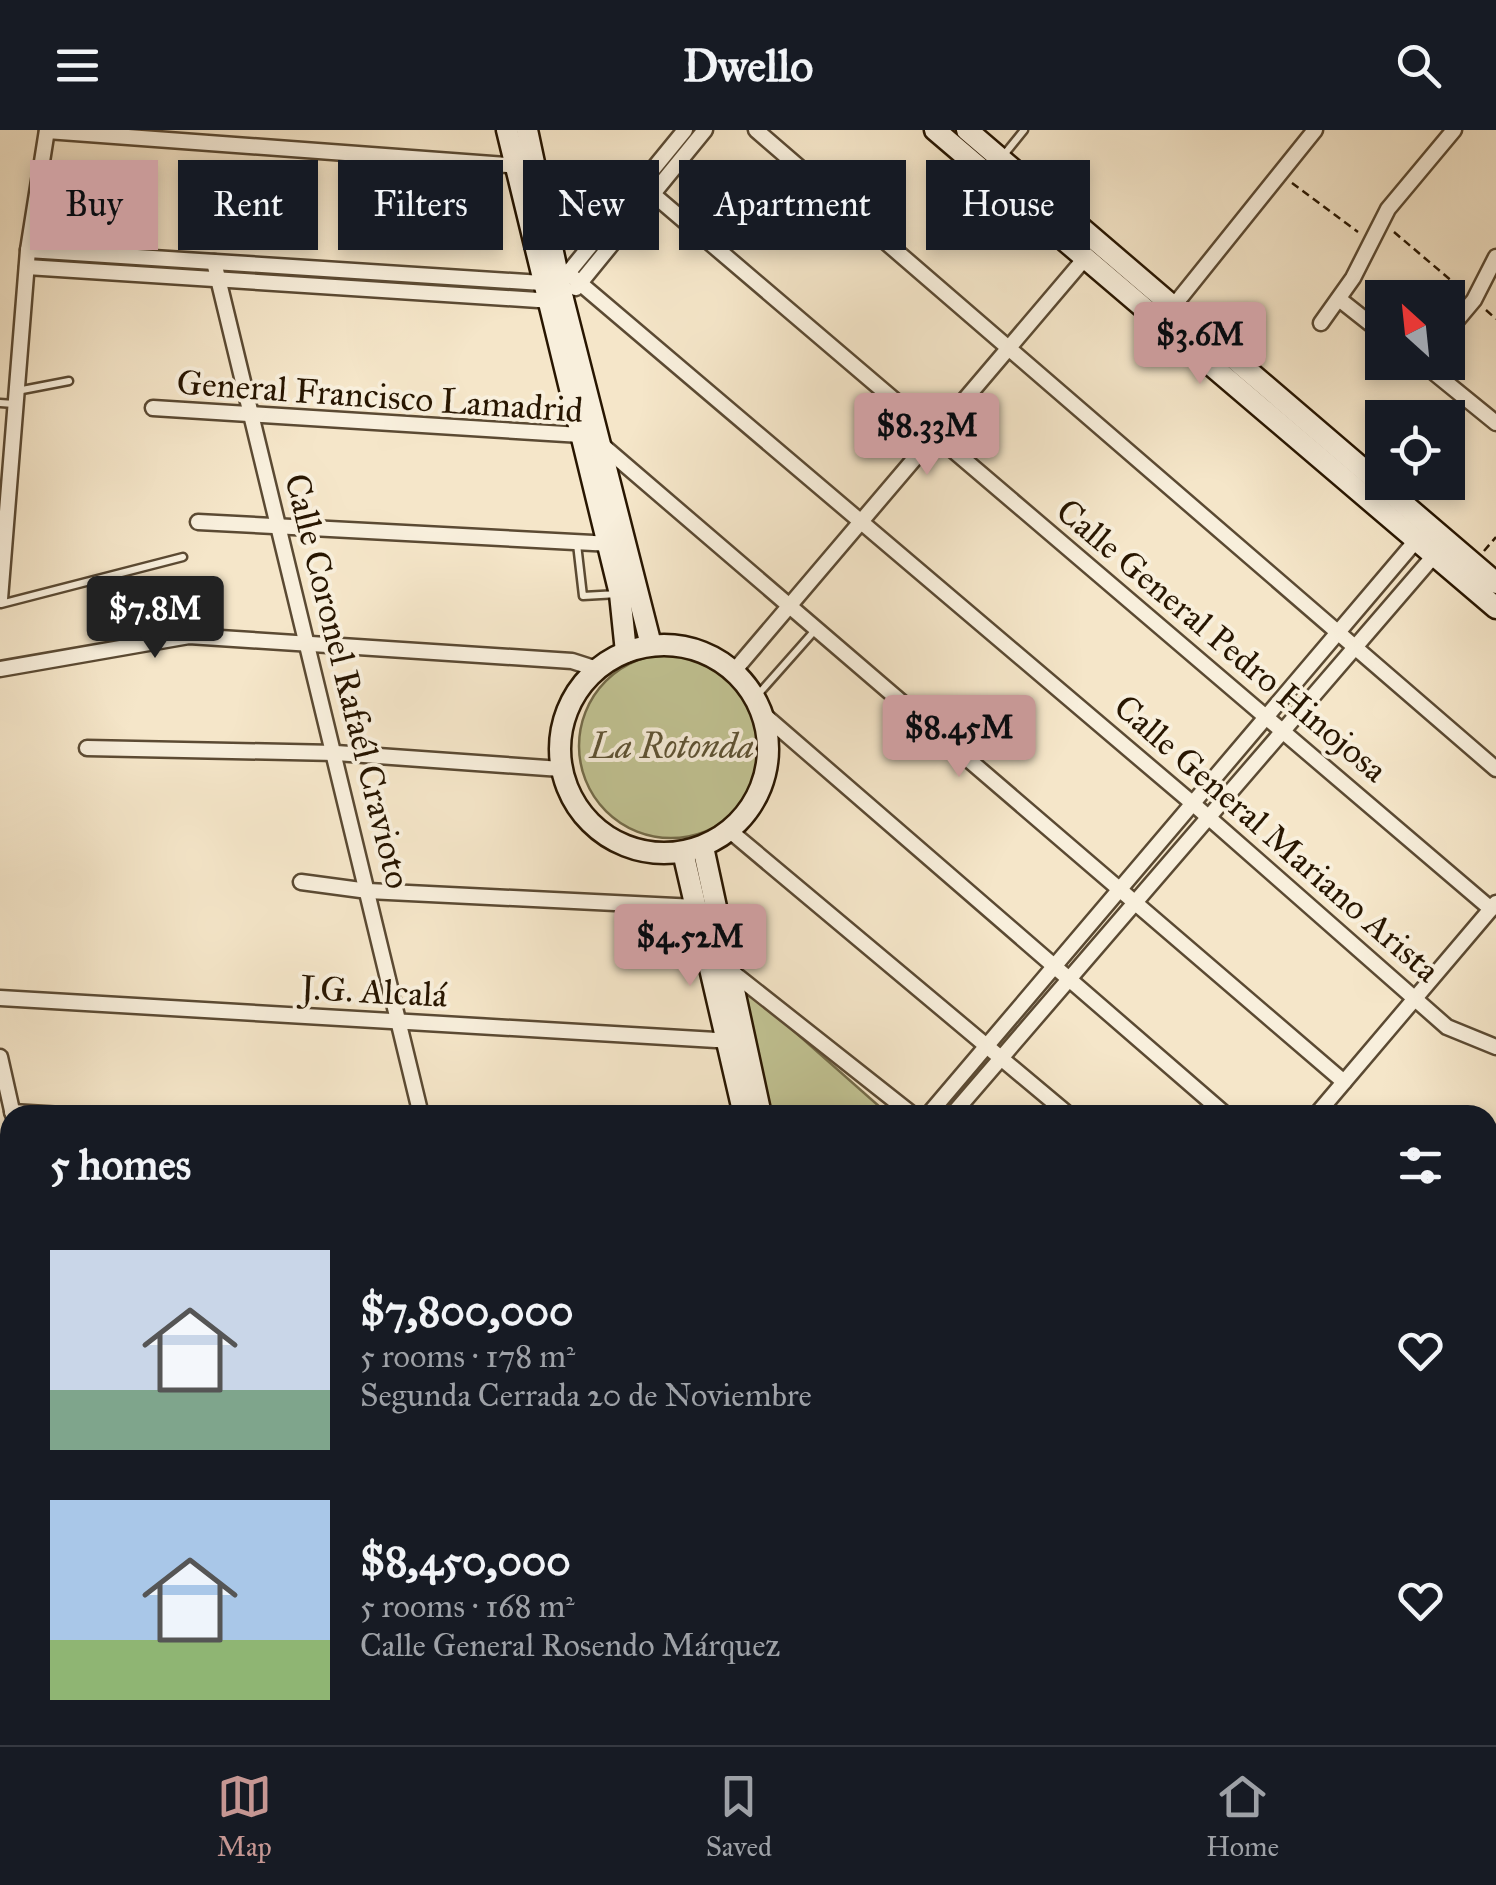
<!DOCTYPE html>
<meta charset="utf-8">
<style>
:root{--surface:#171b24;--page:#20242c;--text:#f1f3f6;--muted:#9ea1a6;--line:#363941;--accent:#c59692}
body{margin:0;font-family:"IM FELL Great Primer",serif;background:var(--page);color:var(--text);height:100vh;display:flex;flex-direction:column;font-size:38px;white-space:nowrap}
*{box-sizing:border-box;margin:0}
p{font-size:32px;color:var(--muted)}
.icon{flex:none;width:55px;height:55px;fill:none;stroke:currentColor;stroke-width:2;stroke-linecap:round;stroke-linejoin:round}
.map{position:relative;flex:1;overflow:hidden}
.details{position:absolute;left:0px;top:975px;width:1498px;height:640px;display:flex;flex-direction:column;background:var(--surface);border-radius:30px 30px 0 0;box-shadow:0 5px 15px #0003}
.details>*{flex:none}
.banner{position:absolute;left:30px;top:30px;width:1438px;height:90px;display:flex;gap:20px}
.needle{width:65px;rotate:333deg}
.tools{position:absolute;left:1365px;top:150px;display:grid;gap:20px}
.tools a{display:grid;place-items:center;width:100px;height:100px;border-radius:0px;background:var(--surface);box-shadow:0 5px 15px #0003;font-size:50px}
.price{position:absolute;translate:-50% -85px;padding:0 22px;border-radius:10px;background:var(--accent);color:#111;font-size:32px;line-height:65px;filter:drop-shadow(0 2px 5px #0008)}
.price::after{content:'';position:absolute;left:50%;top:60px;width:30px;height:22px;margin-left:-15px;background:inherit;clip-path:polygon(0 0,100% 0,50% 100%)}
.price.current{background:#222;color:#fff}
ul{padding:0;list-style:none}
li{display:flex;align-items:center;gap:30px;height:250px;padding:0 50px}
li span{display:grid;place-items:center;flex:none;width:280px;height:200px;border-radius:0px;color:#555}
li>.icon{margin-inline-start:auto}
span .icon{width:120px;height:120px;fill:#fffc;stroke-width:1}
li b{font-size:42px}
h2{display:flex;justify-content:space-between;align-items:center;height:120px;padding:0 50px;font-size:42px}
.tag{padding:0 35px;border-radius:0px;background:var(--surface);box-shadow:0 5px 15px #0003;font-size:35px;line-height:90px}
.tag.current{background:var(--accent);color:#111}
header{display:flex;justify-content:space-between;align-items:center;height:130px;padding:0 50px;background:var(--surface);font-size:45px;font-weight:700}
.menu{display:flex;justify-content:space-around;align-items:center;height:140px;border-top:2px solid var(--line);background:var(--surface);font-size:28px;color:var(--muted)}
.menu a{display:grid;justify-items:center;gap:5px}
.menu .current{color:var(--accent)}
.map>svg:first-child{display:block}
.park{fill:#c1c393;stroke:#746c4a;stroke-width:2.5}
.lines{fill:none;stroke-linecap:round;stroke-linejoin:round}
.lane-casing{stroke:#5b4a33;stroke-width:11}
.street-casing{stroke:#5b4a33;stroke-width:19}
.secondary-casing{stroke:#281601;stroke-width:25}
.path{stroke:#281601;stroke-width:2.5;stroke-dasharray:8 5;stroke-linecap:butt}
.lane{stroke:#f8efdc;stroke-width:6}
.street{stroke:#f8efdc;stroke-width:14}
.secondary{stroke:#f8efdc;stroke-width:20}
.labels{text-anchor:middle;stroke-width:8;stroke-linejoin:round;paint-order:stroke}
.street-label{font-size:35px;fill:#281601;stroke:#f8efdc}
.park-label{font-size:35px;font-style:italic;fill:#5e5334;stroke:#f8efdc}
</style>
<header><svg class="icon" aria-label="menu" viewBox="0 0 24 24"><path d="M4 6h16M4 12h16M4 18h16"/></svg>Dwello<svg class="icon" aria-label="search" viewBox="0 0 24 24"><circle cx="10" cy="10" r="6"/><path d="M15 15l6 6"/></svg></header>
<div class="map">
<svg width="1496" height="1615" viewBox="0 0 1496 1615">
<rect width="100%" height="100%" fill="#f5e6c9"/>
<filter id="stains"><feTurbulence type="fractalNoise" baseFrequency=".002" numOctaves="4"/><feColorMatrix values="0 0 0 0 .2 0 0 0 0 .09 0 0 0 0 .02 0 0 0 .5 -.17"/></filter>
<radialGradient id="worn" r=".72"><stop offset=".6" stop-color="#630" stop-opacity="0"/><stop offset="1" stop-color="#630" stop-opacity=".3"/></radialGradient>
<g class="park">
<circle cx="671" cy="616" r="92"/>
<path d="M739,861L761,872L889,985H769Z"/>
<path d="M0,1047L10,1068V1105L0,1104Z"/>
</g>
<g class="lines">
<defs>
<g id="lane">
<path d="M1003,26L1024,0"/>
<path d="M17,261L69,251"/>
<path d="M0,273L14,274"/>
<path d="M577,414L583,466L618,464"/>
<path d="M1,474L183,427"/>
<path d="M755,568L817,498"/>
<path d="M1488,1022L1496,1023"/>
</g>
<g id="street">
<path d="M756,0L1496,639"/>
<path d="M47,1L520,36"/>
<path d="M641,54L1491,779"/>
<path d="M28,120L542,153L568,143L685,0"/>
<path d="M214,132L421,985"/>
<path d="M27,137L553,171"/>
<path d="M568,143L1191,672L1447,897L1496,917"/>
<path d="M576,158L705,0"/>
<path d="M1339,169L1382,203"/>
<path d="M1168,183L1315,0"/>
<path d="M1321,193L1353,148L1388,79L1454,0"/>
<path d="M1448,201L1474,170L1496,127"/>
<path d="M1421,232L1496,293"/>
<path d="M153,278L581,305L602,315L1344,952"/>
<path d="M198,392L612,414"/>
<path d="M0,469L28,120L47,0"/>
<path d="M0,539L189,506L572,531L597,539"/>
<path d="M734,541L1086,127"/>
<path d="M763,584L1226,985"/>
<path d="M87,618L336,623L561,639"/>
<path d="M730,701L1069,985"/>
<path d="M301,752L368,761L696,777"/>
<path d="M727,838L913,985"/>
<path d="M0,868L733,911"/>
<path d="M0,927L13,985"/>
<path d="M12,982L63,985"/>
<path d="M928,985L1419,407"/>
<path d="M952,985L1438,421"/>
<path d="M1316,985L1496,773"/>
<path d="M1488,1141L1496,1143"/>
<path d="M0,1161H10"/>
<path d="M1488,1208L1496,1216"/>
<path d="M0,1347L10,1350"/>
<path d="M1488,1347L1496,1354"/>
<path d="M1488,1481L1496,1488"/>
<path d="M0,1602L3,1615"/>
<path d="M145,1605L146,1615"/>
<path d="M489,1605L538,1615"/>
<path d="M1174,1605L1222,1615"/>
<path d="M1474,1605L1486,1615"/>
<path d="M249,1615L251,1605"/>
<path d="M397,1615L398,1605"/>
<path d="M845,1615V1605"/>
<path d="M930,1615V1605"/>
<path d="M1095,1615V1605"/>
</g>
<g id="secondary">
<path d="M507,0L620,464L626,522"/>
<path d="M527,0L563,169L651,515"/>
<path d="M935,0L1496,478"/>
<path d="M967,0L1496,453"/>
<circle cx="664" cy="619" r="104"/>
<path d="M703,717L761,985"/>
<path d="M683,722L744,985"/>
<path d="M703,1615L704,1605"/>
<path d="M722,1615V1605"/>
</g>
</defs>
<use href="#lane" class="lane-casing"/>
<use href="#street" class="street-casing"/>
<use href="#secondary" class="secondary-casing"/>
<g class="path">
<path d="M1292,53L1358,102"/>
<path d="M1394,102L1460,158"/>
<path d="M1486,180L1496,189"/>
<path d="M1484,421L1496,407"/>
<path d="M185,1605L233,1610"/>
<path d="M608,1615L610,1605"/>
</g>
<use href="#lane" class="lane"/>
<use href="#street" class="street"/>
<use href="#secondary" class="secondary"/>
</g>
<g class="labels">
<g class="street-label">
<text transform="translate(380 266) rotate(4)" y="12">General Francisco Lamadrid</text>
<text transform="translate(1222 510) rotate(40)" y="12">Calle General Pedro Hinojosa</text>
<text transform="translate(348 551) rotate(76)" y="12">Calle Coronel Rafaél Cravioto</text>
<text transform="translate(1277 708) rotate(41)" y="12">Calle General Mariano Arista</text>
<text transform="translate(374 861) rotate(3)" y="12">J.G. Alcalá</text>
</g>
<g class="park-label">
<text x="672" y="628">La Rotonda</text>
</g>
</g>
<rect width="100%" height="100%" filter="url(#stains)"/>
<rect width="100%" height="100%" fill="url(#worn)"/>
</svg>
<div class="tools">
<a><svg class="needle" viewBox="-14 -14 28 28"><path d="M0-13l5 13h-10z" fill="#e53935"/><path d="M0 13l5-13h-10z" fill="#9ea1a6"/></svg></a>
<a><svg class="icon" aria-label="locate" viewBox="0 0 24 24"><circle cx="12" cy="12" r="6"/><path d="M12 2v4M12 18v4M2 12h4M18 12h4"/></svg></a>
</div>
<b class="price" style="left:1200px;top:257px">$3.6M</b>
<b class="price" style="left:927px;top:348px">$8.33M</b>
<b class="price current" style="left:155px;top:531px">$7.8M</b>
<b class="price" style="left:959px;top:650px">$8.45M</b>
<b class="price" style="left:690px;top:859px">$4.52M</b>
<div class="banner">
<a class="tag current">Buy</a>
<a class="tag">Rent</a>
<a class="tag">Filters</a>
<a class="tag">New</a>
<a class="tag">Apartment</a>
<a class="tag">House</a>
</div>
<section class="details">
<h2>5 homes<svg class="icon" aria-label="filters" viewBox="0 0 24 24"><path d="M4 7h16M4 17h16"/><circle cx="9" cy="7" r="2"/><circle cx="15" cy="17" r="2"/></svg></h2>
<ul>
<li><span style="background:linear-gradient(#c9d6e8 70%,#7fa58c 0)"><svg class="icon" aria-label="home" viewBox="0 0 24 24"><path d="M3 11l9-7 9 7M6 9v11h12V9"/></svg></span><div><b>$7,800,000</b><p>5 rooms · 178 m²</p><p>Segunda Cerrada 20 de Noviembre</p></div><svg class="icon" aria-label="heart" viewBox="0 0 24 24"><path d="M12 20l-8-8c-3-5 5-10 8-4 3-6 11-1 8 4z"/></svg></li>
<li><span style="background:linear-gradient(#a9c7e8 70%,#8fb573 0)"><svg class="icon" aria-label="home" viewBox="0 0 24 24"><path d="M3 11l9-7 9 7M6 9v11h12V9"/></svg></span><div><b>$8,450,000</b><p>5 rooms · 168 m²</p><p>Calle General Rosendo Márquez</p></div><svg class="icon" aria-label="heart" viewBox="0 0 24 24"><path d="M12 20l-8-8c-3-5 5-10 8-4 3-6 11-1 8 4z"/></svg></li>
</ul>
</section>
</div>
<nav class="menu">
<a class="current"><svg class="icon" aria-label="map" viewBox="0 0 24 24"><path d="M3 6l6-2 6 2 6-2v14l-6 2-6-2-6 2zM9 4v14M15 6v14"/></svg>Map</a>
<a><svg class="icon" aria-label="saved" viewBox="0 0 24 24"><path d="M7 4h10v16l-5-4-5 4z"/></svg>Saved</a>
<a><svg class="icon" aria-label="home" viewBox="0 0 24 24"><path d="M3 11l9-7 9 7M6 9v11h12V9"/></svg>Home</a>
</nav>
